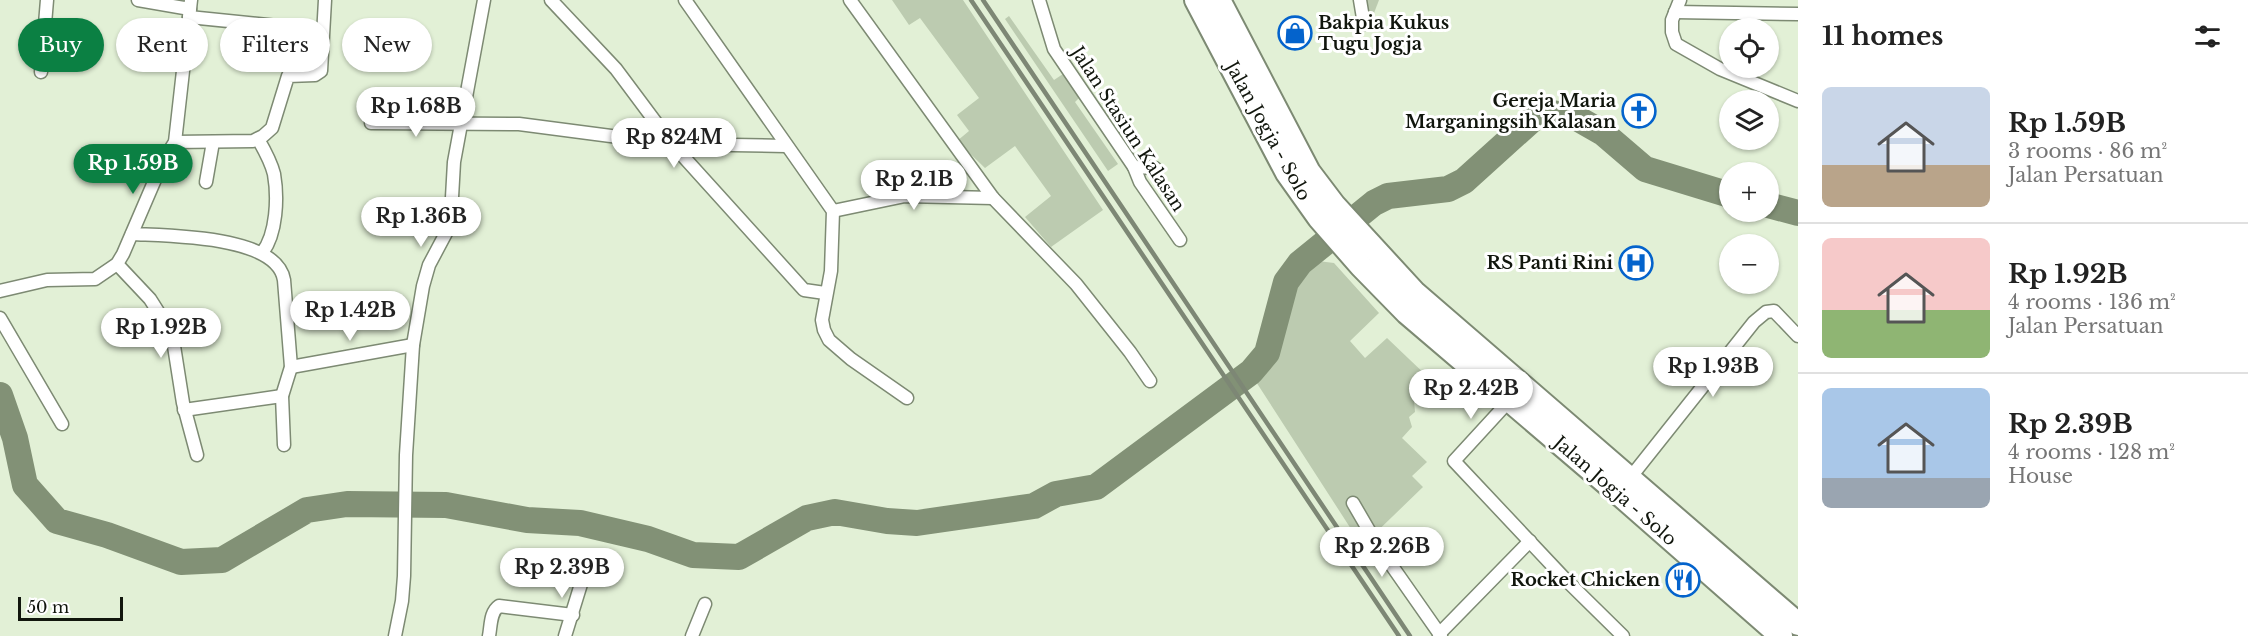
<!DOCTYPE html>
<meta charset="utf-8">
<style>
:root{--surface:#fff;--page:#f6f6f6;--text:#222;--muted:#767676;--line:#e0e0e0;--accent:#0b8043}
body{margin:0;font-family:"Libre Baskerville",serif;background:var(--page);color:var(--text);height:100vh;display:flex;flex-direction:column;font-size:22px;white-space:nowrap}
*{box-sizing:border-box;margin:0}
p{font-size:20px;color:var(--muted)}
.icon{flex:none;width:33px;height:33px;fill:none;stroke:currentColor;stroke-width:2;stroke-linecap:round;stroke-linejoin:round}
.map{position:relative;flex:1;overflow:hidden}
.panel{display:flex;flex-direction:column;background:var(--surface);width:450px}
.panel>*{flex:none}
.hud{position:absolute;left:18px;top:18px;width:570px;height:54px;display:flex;gap:12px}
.fabs{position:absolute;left:1719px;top:18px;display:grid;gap:12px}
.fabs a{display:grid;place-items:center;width:60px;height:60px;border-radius:50%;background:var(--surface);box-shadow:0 2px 4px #0004;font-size:30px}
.scale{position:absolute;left:18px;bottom:15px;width:105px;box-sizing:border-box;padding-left:6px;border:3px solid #11160d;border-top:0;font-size:16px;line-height:21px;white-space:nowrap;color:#11160d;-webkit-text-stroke:4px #fff;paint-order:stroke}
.price{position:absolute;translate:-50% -51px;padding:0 14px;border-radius:21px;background:#fff;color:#222;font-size:20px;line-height:39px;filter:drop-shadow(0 2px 3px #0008)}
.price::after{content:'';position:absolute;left:50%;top:36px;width:18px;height:14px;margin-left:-9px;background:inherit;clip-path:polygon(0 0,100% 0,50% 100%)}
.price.on{background:var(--accent);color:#fff}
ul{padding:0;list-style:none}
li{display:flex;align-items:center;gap:18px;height:150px;padding:0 24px}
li+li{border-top:2px solid var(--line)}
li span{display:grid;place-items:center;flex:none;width:168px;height:120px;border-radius:9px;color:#555}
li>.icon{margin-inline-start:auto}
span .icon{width:72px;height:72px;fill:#fffc;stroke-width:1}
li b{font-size:26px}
h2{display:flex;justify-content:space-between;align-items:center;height:72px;padding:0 24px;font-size:26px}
.pill{padding:0 21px;border-radius:27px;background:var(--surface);box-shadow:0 2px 4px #0004;font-size:21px;line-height:54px}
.pill.on{background:var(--accent);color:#fff}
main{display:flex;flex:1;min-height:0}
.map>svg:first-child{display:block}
.green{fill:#bccbb0}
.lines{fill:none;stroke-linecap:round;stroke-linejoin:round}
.river{stroke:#829176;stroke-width:26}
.street-casing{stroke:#7d8a73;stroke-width:15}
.highway-casing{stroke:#7d8a73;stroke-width:26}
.street{stroke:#fff;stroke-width:12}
.highway{stroke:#fff;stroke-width:22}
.rail{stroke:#7d8775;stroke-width:4.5}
.labels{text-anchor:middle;stroke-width:6;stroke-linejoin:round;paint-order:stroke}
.poi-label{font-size:18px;font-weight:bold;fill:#11160d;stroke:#fff;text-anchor:end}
.street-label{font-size:18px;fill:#11160d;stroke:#fff}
</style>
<main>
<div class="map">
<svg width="1798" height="636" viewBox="0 0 1798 636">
<rect width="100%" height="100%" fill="#e2f0d6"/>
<g class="green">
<path d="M892,0H963L1103,210L1051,247L1025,217L1051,196L1015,146L985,168L957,141L969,131L957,115L979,98L920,18L909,25Z"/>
<path d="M1363,0H1379L1371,21L1367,16Z"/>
<path d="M1009,16L1054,80L1066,72L1082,95L1075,102L1118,164L1108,171L1005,19Z"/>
<path d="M1310,260L1334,263L1379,313L1350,341L1365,358L1387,338L1430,379L1414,400L1415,412L1409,417L1412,427L1402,438L1427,462L1412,476L1423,487L1362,546L1249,371L1251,360L1264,345L1281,307L1301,276L1299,273Z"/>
</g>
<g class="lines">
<g class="river">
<path d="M1768,205L1798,213"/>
<path d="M0,395L15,438L25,485L57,521L107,535L181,562L222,560L307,510L347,504L446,505L527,520L580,523L648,539L693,555L739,557L807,518L835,512L887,521L917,523L1034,506L1056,494L1096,487L1251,372L1267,353L1286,282L1300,263L1374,203L1388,196L1448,189L1464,181L1535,117L1547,112L1575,117L1603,133L1645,169L1730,195"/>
</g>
<defs>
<g id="street">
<path d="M138,0L190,9"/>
<path d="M551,0L616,69L672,144L804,290L825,293"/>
<path d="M685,0L833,211L831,271L822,320L824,330L829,340L851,359L907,398"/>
<path d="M850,0L993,198L1076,284L1130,352L1150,381"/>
<path d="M1039,0L1054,49L1134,167L1140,182L1180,240"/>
<path d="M1360,0L1364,24"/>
<path d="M1680,0L1672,20V32L1676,44L1720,69L1798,101"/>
<path d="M1675,12L1798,14"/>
<path d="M189,17L287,27"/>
<path d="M41,72L47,0"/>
<path d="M371,123L519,124L672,144L786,146"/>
<path d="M258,139C265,151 271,162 274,174C278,197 277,234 262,253"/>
<path d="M175,142L253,141L263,136L272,128L288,76L315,75L321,71L325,0"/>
<path d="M1134,167L1155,168"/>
<path d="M206,182L213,142"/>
<path d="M833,211L905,196L993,198"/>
<path d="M132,234C167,236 277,235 284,280L291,367L282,396L284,445"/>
<path d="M117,264L150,299L169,329L174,346L183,403L197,455"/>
<path d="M0,291L47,280L95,279L117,264L123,254L163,161L175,142L191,0"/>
<path d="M0,318L62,424"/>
<path d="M291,367L413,345"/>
<path d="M1510,400L1454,461L1565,579L1623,636"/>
<path d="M184,410L282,396"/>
<path d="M1630,478L1754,322L1766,312L1774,311L1798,336"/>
<path d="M1353,503L1378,546L1441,636"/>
<path d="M1439,634L1530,541"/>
<path d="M395,636L402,601L404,576L406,455L413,345L423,286L429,265L446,233L451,215L454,162L484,0"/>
<path d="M489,636C491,626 490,612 499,606L573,615"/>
<path d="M565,636L585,571"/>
<path d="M692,636L705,604"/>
</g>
<g id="highway">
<path d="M1196,0L1287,173L1319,218L1361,266L1407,313L1618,493L1781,636"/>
<path d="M1219,0L1309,172L1334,205L1414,292L1798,624"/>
</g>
</defs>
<use href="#street" class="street-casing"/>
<use href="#highway" class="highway-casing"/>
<use href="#street" class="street"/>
<use href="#highway" class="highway"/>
<g class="rail">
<path d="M971,0L1399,636"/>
<path d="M983,0L1410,636"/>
</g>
</g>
<defs>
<symbol id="shop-ring" viewBox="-11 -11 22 22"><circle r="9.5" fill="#fff" stroke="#0463cc" stroke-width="1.5"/><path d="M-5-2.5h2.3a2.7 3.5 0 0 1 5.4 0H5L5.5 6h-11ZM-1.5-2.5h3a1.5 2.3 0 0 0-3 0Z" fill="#0463cc"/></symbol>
<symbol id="church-ring" viewBox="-11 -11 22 22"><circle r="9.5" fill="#fff" stroke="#0463cc" stroke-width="1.5"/><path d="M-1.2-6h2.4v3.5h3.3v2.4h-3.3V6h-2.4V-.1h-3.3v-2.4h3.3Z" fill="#0463cc"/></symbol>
<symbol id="hospital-ring" viewBox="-11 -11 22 22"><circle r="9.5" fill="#fff" stroke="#0463cc" stroke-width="1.5"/><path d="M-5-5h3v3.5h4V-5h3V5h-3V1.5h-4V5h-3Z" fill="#0463cc"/></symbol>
<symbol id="restaurant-ring" viewBox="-11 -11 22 22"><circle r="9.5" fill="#fff" stroke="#0463cc" stroke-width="1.5"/><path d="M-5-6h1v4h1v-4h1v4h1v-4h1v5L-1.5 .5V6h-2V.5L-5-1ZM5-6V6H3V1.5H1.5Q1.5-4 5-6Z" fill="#0463cc"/></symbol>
</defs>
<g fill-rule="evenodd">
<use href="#shop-ring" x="1276" y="14" width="38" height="38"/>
<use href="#church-ring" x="1620" y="92" width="38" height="38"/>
<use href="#hospital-ring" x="1617" y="244" width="38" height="38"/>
<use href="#restaurant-ring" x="1664" y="561" width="38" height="38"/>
</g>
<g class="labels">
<g class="poi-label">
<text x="1318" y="29" text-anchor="start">Bakpia Kukus<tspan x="1318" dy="21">Tugu Jogja</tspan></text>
<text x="1616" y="107">Gereja Maria<tspan x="1616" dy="21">Marganingsih Kalasan</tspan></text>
<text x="1613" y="269">RS Panti Rini</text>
<text x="1660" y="586">Rocket Chicken</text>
</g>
<g class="street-label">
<text transform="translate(1128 129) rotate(57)" y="6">Jalan Stasiun Kalasan</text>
<text transform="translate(1268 131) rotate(61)" y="6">Jalan Jogja - Solo</text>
<text transform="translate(1615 491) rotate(41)" y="6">Jalan Jogja - Solo</text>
</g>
</g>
</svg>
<div class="fabs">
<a><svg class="icon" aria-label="locate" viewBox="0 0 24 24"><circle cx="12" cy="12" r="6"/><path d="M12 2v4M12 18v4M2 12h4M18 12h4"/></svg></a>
<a><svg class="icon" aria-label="layers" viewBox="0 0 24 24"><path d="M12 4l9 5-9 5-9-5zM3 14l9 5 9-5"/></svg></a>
<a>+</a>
<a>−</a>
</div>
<div class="scale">50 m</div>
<b class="price" style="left:416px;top:138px">Rp 1.68B</b>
<b class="price" style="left:674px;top:169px">Rp 824M</b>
<b class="price on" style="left:133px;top:195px">Rp 1.59B</b>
<b class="price" style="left:914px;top:211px">Rp 2.1B</b>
<b class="price" style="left:421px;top:248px">Rp 1.36B</b>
<b class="price" style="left:350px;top:342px">Rp 1.42B</b>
<b class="price" style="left:161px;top:359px">Rp 1.92B</b>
<b class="price" style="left:1713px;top:398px">Rp 1.93B</b>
<b class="price" style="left:1471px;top:420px">Rp 2.42B</b>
<b class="price" style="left:1382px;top:578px">Rp 2.26B</b>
<b class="price" style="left:562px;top:599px">Rp 2.39B</b>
<div class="hud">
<a class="pill on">Buy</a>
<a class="pill">Rent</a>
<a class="pill">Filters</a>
<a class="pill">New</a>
</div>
</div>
<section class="panel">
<h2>11 homes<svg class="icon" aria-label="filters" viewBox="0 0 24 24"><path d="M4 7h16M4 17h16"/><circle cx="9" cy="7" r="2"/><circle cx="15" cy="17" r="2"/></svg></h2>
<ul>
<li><span style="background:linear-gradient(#c9d6e8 65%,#b9a48a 0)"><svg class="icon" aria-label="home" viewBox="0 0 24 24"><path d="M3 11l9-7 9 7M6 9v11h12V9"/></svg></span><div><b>Rp 1.59B</b><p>3 rooms · 86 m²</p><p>Jalan Persatuan</p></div></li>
<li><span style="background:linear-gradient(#f6c9c9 60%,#8fb573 0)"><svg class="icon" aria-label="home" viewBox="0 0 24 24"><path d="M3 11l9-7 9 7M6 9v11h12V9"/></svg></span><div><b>Rp 1.92B</b><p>4 rooms · 136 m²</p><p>Jalan Persatuan</p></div></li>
<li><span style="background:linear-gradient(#a9c7e8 75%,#9aa5b1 0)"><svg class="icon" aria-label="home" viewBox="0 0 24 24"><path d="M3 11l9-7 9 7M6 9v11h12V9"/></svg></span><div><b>Rp 2.39B</b><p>4 rooms · 128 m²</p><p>House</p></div></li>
</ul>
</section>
</main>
